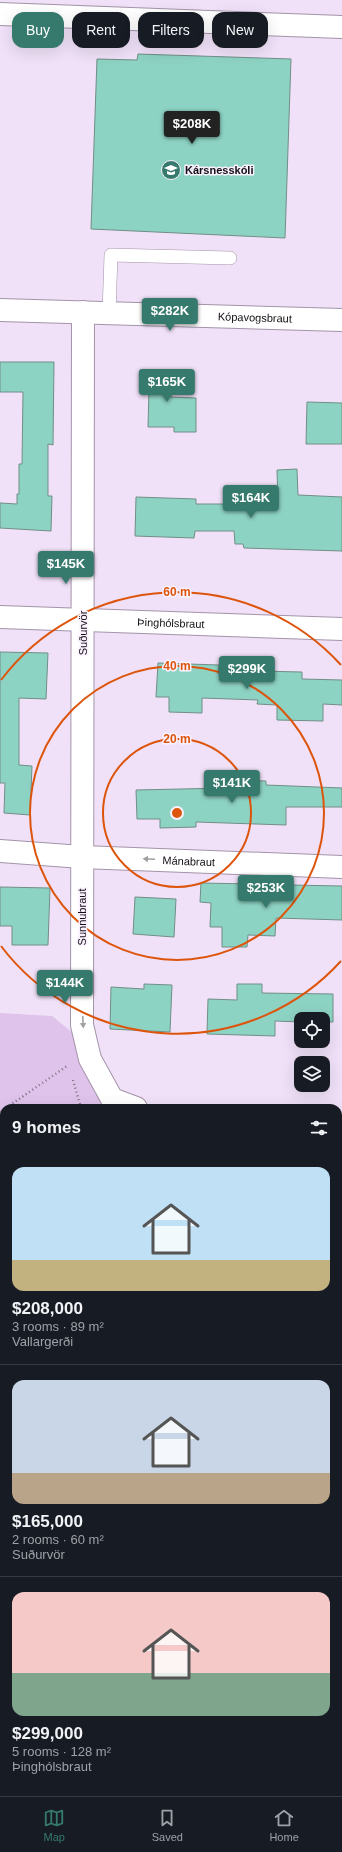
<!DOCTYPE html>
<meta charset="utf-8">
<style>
:root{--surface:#171b24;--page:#242831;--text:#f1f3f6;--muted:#9ea1a6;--line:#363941;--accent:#367a6d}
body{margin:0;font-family:Arial,sans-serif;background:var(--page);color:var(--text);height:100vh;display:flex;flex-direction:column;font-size:15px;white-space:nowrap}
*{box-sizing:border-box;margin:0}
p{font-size:13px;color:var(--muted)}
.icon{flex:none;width:22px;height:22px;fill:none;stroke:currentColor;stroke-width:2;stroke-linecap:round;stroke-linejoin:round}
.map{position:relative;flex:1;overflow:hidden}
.sheet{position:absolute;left:0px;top:1104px;width:342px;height:692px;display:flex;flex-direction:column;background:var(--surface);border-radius:12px 12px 0 0;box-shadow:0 4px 16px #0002}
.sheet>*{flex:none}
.top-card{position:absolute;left:12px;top:12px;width:318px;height:36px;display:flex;gap:8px}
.buttons{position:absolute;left:294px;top:1012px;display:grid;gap:8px}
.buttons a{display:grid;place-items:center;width:36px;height:36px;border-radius:8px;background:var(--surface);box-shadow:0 4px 16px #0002;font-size:20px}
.price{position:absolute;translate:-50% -34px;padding:0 9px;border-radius:4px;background:var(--accent);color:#fff;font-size:13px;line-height:26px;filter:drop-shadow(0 1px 2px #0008)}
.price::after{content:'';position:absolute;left:50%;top:24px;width:12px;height:9px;margin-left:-6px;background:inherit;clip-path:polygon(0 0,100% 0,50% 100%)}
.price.selected{background:#222;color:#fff}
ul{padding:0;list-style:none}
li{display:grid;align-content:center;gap:8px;height:212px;padding:0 12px}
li+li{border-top:1px solid var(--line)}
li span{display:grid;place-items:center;height:124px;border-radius:12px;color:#555}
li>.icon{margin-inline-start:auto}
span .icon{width:72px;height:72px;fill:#fffc;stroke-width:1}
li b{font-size:17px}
h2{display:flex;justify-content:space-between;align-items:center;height:48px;padding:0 12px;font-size:17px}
.pill{padding:0 14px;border-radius:12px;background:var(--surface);box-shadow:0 4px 16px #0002;font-size:14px;line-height:36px}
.pill.selected{background:var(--accent);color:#fff}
.tab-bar{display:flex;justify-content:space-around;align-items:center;height:56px;border-top:1px solid var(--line);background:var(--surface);font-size:11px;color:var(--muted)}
.tab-bar a{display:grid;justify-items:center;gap:2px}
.tab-bar .selected{color:var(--accent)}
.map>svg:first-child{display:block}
.green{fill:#dfc3eb}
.water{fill:#ba9bc9}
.building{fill:#8dd3c4;stroke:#718e87}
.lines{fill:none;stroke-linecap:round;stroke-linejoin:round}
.service-casing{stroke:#a394a9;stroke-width:14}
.minor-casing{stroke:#a394a9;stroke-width:24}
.tertiary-casing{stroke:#a394a9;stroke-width:24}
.path{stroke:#7e7483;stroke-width:2.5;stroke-dasharray:1 3;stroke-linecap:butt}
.service{stroke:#fff;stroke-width:13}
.minor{stroke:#fff;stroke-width:22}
.tertiary{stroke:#fff;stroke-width:22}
.oneway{fill:#a19fa1}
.ring{fill:none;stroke:#dd550c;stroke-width:2}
.labels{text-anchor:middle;stroke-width:3;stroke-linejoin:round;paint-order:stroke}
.poi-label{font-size:11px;font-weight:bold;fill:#130e15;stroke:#faf1ff;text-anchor:start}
.street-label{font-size:11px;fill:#130e15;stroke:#faf1ff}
.centre{fill:#dd550c;stroke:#faf1ff;stroke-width:2}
.ring-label{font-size:12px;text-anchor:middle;font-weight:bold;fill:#dd550c;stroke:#faf1ff;stroke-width:3;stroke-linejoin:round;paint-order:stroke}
</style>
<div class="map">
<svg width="342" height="1796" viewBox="0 0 342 1796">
<rect width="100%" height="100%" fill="#f0e1f8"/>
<g class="green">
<path d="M0,1013L52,1016L78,1037L119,1108H4V1134L0,1133Z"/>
<rect x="338" y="1132" width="4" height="60"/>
</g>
<path class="water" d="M0,1182L4,1183V1792H338V1242H342V1796H0Z"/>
<g class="building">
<path d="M138,54L291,59L285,238L91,229L97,59L137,60Z"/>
<path d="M0,362H54L53,445L48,444V496H52L51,531L0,528V503L17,504V494H19V464H22L23,392H0Z"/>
<path d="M140,370H171V397L196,398V432H174V427H148L149,390H140Z"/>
<path d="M307,402L342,403V444H306Z"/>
<path d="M297,469L298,495L342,497V551L244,548L243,544H235L234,531H195L194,538L135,536L136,497L196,499V504H278L277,470Z"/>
<path d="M0,652L48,653L46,699L19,698V765L32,766L30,815L4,813L5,783H0Z"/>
<path d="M158,663L219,665L218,674L258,676V671L302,672V679L342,680V705L323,704V721L277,720V705L257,704L258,700L202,698V713L169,712V697H156Z"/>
<path d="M226,780L266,781V785L342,788V807H286V825L196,822V827L160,828V819H137L136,790L226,788Z"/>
<path d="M201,883L253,884L252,897L290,898V885L342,886V920L276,918L275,936L248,935L247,947H222V927H210L211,903L200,902Z"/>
<path d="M0,887L50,888L48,945H12V926H0Z"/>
<path d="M135,897L176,899L174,937L133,934Z"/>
<path d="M144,984L172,985L170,1032L110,1029L111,987L144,989Z"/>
<path d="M237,984H262V993L333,994V1022H323V1019H301V1022L275,1021V1036L207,1034L208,999L237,1000Z"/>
</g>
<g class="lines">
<defs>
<path id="service" d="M109,313L111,255L230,258"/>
<g id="minor">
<path d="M0,14L342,27"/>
<path d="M83,312L82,1025L90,1059L112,1099L136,1108"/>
<path id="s1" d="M0,617L342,629"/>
<path id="s2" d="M0,851L82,857L342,867"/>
<path d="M338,1123L342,1124"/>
</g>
<g id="tertiary">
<path id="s3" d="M0,310L342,320"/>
</g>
</defs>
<use href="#service" class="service-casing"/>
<use href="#minor" class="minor-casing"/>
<use href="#tertiary" class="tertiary-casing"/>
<g class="path">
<path d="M73,1080L81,1108"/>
<path d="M6,1108L67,1066"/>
<path d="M0,1112L4,1110"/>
<path d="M0,1119H4"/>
<path d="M338,1151H342"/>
</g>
<use href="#service" class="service"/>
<use href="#minor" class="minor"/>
<use href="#tertiary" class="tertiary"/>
</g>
<defs><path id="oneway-solid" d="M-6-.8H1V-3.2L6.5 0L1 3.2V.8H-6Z"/></defs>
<g class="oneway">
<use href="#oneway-solid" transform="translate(149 859) rotate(-178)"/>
<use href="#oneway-solid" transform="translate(83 1022) rotate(87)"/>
</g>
<g class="ring">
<circle cx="177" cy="813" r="74"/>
<circle cx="177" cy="813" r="147"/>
<path d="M341 961A221 221 0 0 1 1 946M1 680A221 221 0 0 1 341 665"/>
</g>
<defs>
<symbol id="school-disc" viewBox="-11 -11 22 22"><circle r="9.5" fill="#367a6d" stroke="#faf1ff"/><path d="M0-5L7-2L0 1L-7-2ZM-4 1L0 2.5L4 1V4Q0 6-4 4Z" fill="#fff"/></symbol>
</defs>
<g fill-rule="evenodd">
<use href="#school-disc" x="160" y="159" width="22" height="22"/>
</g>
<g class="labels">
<g class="poi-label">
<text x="185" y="174">Kársnesskóli</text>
</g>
<g class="street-label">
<text dy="4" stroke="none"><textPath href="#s3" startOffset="255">Kópavogsbraut</textPath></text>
<text dy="4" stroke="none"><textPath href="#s1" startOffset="171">Þinghólsbraut</textPath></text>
<text transform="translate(83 633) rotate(-90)" y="4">Suðurvör</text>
<text dy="4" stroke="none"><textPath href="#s2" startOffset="189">Mánabraut</textPath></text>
<text transform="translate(82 917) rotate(-90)" y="4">Sunnubraut</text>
</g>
</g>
<circle cx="177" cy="813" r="6" class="centre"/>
<g class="ring-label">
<text x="177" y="596">60 m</text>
<text x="177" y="670">40 m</text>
<text x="177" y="743">20 m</text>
</g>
</svg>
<div class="buttons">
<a><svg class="icon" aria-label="locate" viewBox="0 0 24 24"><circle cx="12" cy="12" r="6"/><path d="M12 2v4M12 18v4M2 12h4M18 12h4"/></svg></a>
<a><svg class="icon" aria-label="layers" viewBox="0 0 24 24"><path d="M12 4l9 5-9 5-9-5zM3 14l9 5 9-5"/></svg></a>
</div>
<b class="price selected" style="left:192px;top:145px">$208K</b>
<b class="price" style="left:170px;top:332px">$282K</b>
<b class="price" style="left:167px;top:403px">$165K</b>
<b class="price" style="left:251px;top:519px">$164K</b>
<b class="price" style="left:66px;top:585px">$145K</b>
<b class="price" style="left:247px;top:690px">$299K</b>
<b class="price" style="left:232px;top:804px">$141K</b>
<b class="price" style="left:266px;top:909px">$253K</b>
<b class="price" style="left:65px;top:1004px">$144K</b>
<div class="top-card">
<a class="pill selected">Buy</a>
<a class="pill">Rent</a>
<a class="pill">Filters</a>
<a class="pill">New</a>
</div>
<section class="sheet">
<h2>9 homes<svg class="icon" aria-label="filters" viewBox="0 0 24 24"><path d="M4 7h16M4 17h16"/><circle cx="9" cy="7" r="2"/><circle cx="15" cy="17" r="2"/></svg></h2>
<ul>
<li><span style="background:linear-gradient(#bfe0f5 75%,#c2b280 0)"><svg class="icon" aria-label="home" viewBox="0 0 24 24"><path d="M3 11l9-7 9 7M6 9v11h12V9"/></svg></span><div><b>$208,000</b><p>3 rooms · 89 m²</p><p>Vallargerði</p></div></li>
<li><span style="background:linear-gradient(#c9d6e8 75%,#b9a48a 0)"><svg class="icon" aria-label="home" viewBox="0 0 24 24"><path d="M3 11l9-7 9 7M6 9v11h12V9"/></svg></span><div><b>$165,000</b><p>2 rooms · 60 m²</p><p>Suðurvör</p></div></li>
<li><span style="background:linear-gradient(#f6c9c9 65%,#7fa58c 0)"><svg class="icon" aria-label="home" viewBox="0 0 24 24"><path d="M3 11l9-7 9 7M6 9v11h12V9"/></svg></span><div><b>$299,000</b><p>5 rooms · 128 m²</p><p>Þinghólsbraut</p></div></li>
</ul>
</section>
</div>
<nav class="tab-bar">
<a class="selected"><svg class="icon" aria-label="map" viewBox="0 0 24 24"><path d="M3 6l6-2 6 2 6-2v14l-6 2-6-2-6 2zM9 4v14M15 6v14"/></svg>Map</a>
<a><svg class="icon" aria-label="saved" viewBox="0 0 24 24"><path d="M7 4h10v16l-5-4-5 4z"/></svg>Saved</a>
<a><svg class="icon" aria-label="home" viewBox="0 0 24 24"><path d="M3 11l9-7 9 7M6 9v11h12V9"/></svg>Home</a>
</nav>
